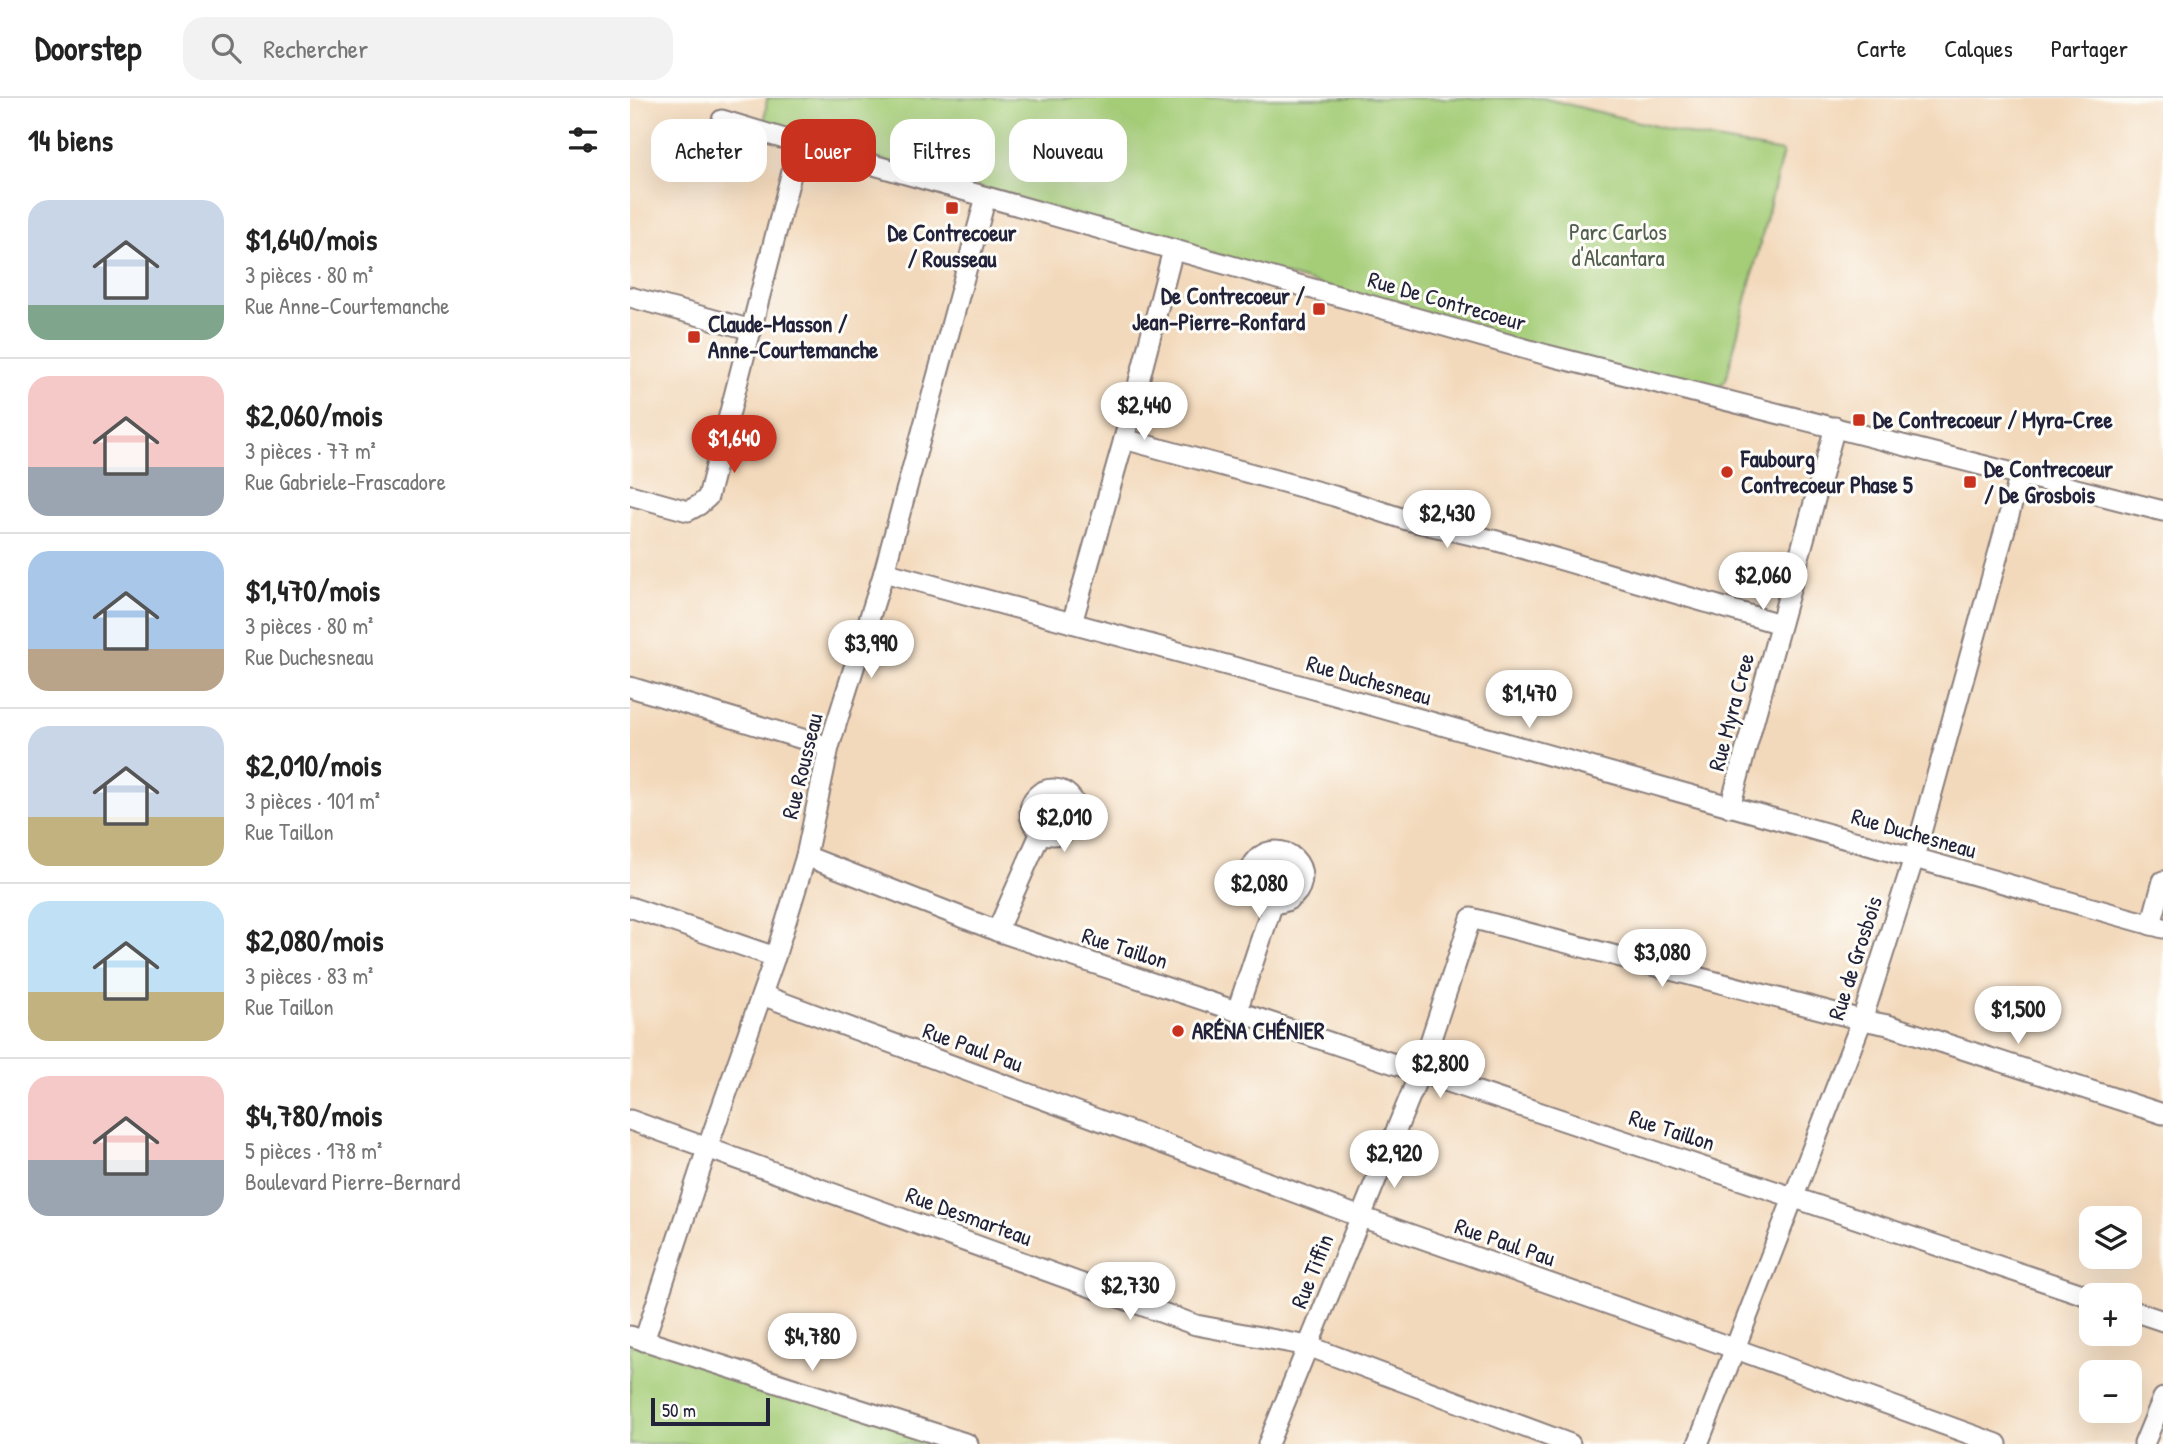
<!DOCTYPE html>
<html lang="fr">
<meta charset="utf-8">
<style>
:root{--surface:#fff;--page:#f2f2f2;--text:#222;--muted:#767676;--line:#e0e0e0;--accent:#c8321e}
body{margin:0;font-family:"Patrick Hand",sans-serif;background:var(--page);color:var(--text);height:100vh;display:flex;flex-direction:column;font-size:26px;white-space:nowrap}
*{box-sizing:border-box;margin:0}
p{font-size:23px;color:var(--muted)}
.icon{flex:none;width:38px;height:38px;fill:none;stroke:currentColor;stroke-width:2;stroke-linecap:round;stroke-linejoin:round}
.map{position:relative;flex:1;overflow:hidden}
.sheet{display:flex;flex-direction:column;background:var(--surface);width:630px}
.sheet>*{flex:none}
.hud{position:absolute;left:21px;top:21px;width:665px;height:63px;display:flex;gap:14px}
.tools{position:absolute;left:1449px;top:1108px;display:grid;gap:14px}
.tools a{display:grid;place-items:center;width:63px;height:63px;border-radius:14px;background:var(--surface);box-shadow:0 7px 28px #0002;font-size:35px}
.scale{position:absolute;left:21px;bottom:18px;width:119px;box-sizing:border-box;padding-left:7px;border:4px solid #22223b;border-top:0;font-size:19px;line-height:24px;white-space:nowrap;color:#22223b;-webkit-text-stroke:5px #fdfcf7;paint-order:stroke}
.price{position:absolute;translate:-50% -60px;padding:0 16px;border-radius:24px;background:#fff;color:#222;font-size:23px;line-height:46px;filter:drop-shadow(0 2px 4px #0008)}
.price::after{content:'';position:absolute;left:50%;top:42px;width:21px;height:16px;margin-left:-10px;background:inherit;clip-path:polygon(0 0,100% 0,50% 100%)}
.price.on{background:var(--accent);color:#fff}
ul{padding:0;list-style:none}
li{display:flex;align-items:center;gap:21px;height:175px;padding:0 28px}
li+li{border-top:2px solid var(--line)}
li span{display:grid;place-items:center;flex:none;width:196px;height:140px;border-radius:21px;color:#555}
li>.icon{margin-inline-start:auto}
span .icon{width:84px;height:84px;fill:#fffc;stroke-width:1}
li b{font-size:30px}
h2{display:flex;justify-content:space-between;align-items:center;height:84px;padding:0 28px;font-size:30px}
.chip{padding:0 24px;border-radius:21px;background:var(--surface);box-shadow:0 7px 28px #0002;font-size:24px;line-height:63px}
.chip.on{background:var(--accent);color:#fff}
header{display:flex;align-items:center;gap:42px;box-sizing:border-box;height:98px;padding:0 35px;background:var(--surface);border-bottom:2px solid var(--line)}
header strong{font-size:33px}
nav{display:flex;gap:38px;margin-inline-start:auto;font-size:24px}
.search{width:490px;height:63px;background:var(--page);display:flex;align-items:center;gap:18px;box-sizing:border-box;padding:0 24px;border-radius:21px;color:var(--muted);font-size:26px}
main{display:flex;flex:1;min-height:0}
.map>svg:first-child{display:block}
.green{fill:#a5cd78;stroke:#64785a;stroke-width:2}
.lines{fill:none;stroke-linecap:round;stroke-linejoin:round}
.minor-casing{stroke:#8a7e7b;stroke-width:23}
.minor{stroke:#fff;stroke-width:19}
.poi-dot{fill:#c8321e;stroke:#fdfcf7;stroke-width:2.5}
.labels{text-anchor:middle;stroke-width:6;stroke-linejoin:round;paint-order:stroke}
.park-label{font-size:23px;fill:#505e50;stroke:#fdfcf7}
.poi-label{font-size:23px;font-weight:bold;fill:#22223b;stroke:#fdfcf7;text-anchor:start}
.street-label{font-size:23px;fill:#22223b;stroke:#fdfcf7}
</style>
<header>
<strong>Doorstep</strong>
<div class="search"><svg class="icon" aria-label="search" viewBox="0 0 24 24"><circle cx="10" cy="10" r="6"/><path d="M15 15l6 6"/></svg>Rechercher</div>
<nav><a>Carte</a><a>Calques</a><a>Partager</a></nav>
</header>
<main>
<section class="sheet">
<h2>14 biens<svg class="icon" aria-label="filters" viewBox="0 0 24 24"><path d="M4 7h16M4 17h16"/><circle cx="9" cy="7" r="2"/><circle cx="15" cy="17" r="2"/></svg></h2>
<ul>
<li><span style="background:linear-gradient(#c9d6e8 75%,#7fa58c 0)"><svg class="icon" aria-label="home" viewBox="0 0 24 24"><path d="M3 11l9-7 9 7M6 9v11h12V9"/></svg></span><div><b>$1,640/mois</b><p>3 pièces · 80 m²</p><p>Rue Anne-Courtemanche</p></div></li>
<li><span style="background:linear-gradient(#f6c9c9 65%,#9aa5b1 0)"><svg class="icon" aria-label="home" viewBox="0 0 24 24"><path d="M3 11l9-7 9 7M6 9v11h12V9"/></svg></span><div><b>$2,060/mois</b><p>3 pièces · 77 m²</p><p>Rue Gabriele-Frascadore</p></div></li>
<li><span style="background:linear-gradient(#a9c7e8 70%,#b9a48a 0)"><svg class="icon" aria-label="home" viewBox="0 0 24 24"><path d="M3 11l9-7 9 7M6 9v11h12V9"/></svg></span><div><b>$1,470/mois</b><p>3 pièces · 80 m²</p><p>Rue Duchesneau</p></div></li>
<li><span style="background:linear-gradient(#c9d6e8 65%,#c2b280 0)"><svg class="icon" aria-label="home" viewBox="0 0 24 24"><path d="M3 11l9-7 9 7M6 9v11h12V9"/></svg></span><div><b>$2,010/mois</b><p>3 pièces · 101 m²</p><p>Rue Taillon</p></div></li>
<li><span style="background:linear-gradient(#bfe0f5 65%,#c2b280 0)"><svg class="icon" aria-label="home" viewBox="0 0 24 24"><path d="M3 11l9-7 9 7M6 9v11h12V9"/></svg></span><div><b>$2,080/mois</b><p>3 pièces · 83 m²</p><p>Rue Taillon</p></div></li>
<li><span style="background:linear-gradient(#f6c9c9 60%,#9aa5b1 0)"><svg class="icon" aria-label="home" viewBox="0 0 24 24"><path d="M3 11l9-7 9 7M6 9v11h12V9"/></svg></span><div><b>$4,780/mois</b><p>5 pièces · 178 m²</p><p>Boulevard Pierre-Bernard</p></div></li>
</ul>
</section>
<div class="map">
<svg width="1533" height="1346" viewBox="0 0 1533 1346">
<rect width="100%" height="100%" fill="#fdfcf7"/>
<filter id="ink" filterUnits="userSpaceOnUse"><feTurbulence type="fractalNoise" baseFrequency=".0143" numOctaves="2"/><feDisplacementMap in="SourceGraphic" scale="14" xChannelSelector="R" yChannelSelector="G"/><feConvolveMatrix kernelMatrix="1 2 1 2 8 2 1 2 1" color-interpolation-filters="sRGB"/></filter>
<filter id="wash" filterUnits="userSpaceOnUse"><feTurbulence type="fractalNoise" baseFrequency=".00686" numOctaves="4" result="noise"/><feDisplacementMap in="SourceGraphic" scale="28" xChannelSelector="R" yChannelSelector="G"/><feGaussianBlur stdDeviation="1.57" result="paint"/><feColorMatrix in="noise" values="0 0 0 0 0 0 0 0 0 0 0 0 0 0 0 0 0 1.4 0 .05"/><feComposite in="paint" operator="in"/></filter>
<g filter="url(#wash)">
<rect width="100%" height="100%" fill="#f3d9bb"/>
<g class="green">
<path d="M137,0H913L1069,39L1153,54L1096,282L1080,298L134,28Z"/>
<path d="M0,1238L338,1346H0Z"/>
</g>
</g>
<g filter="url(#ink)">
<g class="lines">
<defs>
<g id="minor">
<path d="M92,22L194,53L917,257L1533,413"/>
<path d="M0,199L122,232"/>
<path d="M494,341L704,398L777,422L867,443L1150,526"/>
<path d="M0,397L58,413L69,407L78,399L169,46"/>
<path d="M254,474L655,583L1533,830"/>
<path d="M442,525L494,341L543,152"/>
<path d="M0,589L199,649"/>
<circle cx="423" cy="714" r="23"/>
<path d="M1100,709L1205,329"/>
<circle cx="646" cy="779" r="26"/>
<path d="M176,758L367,833L1461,1199"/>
<path d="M0,809L145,859"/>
<path d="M1521,827L1533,783"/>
<path d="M367,833L411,734"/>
<path d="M132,897L731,1119L1106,1251L1367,1346"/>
<path d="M607,913L643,805"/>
<path d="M0,1022L566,1227L678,1248L940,1346"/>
<path d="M1500,1212L1533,1223"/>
<path d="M0,1238L338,1346"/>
<path d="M14,1243L78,1048L145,859L176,758L199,649L254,474L356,99"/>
<path d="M638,1346L790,974L841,820L1232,922L1258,927L1533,1016"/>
<path d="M1068,1346L1232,922L1284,760L1390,377"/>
<path d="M1514,1346L1533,1300"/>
</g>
</defs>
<use href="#minor" class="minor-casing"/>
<use href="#minor" class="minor"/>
</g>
</g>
<g class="poi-dot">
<rect x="315" y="103" width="14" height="14" rx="3.5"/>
<rect x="682" y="204" width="14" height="14" rx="3.5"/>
<rect x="57" y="232" width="14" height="14" rx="3.5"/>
<rect x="1222" y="315" width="14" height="14" rx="3.5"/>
<circle cx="1097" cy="374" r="7"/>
<rect x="1333" y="377" width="14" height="14" rx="3.5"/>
<circle cx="548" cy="933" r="7"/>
</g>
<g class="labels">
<g class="park-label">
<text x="988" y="142">Parc Carlos<tspan x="988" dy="26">d'Alcantara</tspan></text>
</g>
<g class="poi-label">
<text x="322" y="143" text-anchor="middle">De Contrecoeur<tspan x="322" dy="26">/ Rousseau</tspan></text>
<text x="675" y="206" text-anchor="end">De Contrecoeur /<tspan x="675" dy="26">Jean-Pierre-Ronfard</tspan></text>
<text x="78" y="234">Claude-Masson /<tspan x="78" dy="26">Anne-Courtemanche</tspan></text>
<text x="1243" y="330">De Contrecoeur / Myra-Cree</text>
<text x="1111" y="369">Faubourg<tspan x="1111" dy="26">Contrecoeur Phase 5</tspan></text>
<text x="1354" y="379">De Contrecoeur<tspan x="1354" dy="26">/ De Grosbois</tspan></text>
<text x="562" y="941">ARÉNA CHÉNIER</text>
</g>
<g class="street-label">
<text transform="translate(817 203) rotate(16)" y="8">Rue De Contrecoeur</text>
<text transform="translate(739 582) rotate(16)" y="8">Rue Duchesneau</text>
<text transform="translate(1101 614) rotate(-75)" y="8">Rue Myra Cree</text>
<text transform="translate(172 668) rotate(-76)" y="8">Rue Rousseau</text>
<text transform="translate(1284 735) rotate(16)" y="8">Rue Duchesneau</text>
<text transform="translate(495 850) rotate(18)" y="8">Rue Taillon</text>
<text transform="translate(1225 860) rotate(-72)" y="8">Rue de Grosbois</text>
<text transform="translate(343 949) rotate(20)" y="8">Rue Paul Pau</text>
<text transform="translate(1042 1032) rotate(18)" y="8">Rue Taillon</text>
<text transform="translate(339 1118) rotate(20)" y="8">Rue Desmarteau</text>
<text transform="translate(875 1144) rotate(19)" y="8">Rue Paul Pau</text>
<text transform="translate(682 1173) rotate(-68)" y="8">Rue Tiffin</text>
</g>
</g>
</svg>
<div class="tools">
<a><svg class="icon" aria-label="layers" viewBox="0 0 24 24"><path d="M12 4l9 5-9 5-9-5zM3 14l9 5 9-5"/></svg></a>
<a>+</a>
<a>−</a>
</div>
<div class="scale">50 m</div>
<b class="price" style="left:514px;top:344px">$2,440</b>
<b class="price on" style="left:104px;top:377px">$1,640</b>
<b class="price" style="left:817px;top:452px">$2,430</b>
<b class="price" style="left:1133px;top:514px">$2,060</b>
<b class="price" style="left:241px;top:582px">$3,990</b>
<b class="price" style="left:899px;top:632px">$1,470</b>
<b class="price" style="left:434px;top:756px">$2,010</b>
<b class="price" style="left:629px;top:822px">$2,080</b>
<b class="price" style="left:1032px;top:891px">$3,080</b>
<b class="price" style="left:1388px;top:948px">$1,500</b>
<b class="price" style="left:810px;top:1002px">$2,800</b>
<b class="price" style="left:764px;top:1092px">$2,920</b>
<b class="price" style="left:500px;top:1224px">$2,730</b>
<b class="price" style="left:182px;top:1275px">$4,780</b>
<div class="hud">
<a class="chip">Acheter</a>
<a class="chip on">Louer</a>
<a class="chip">Filtres</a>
<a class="chip">Nouveau</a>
</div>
</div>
</main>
